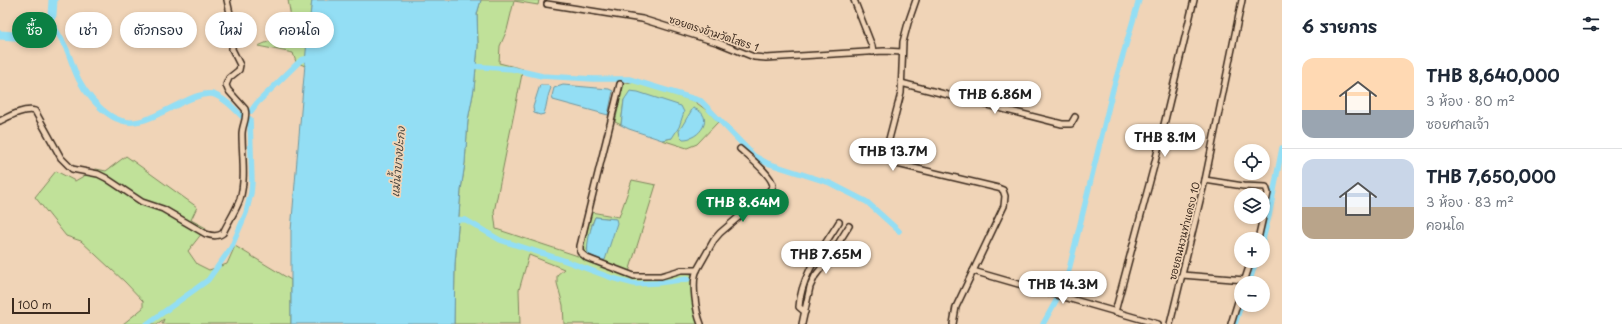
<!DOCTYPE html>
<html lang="th">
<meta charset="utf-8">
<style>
:root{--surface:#fff;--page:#f2f2f3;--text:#1f2937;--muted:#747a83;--line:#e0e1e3;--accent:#0b8043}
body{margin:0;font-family:"Playpen Sans","Playpen Sans Thai",sans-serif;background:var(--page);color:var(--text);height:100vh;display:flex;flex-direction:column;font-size:15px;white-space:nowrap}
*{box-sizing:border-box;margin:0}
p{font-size:13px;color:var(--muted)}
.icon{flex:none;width:22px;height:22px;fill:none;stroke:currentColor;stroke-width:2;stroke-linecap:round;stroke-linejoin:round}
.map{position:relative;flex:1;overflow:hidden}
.side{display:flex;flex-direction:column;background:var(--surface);width:340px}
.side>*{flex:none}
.banner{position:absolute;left:12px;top:12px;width:380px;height:36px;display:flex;gap:8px}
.buttons{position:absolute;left:1234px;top:144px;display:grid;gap:8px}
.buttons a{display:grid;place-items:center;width:36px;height:36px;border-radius:50%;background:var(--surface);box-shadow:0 2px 6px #0003;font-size:20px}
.scale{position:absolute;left:12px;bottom:10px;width:78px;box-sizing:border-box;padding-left:4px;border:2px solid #3b2a1e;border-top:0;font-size:11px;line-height:14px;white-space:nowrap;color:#3b2a1e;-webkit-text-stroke:3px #f0d4b7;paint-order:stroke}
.price{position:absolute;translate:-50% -34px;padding:0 9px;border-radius:14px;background:#fff;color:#222;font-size:13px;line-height:26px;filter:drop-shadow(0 1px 2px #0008)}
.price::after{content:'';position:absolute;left:50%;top:24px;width:12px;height:9px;margin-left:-6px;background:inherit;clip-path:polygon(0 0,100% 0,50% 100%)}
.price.current{background:var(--accent);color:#fff}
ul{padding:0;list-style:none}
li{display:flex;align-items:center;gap:12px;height:100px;padding:0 20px}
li+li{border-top:1px solid var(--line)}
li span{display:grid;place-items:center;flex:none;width:112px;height:80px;border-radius:12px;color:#555}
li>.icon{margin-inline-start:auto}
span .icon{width:48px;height:48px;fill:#fffc;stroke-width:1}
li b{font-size:17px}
h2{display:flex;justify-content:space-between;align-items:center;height:48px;padding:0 20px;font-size:17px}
.pill{padding:0 14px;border-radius:18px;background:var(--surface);box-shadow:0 2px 6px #0003;font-size:14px;line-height:36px}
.pill.current{background:var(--accent);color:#fff}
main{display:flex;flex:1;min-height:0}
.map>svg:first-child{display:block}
.green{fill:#c0e199;stroke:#7e865c;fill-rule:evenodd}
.water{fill:#93def4;stroke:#70969e}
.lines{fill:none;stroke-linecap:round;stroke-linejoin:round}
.canal{stroke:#93def4;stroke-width:5.5}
.river{stroke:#93def4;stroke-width:9}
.minor-casing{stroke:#3b2a1e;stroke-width:8}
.minor{stroke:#f0d4b7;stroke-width:5}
.labels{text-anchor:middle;stroke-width:3.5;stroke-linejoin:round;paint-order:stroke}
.street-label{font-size:10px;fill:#3b2a1e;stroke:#f0d4b7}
.water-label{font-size:11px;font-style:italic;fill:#48453e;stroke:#f0d4b7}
</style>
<main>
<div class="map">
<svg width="1282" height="324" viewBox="0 0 1282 324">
<rect width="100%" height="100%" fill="#f0d4b7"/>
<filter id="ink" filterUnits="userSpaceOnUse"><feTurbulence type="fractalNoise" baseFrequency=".025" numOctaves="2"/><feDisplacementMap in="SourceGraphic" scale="8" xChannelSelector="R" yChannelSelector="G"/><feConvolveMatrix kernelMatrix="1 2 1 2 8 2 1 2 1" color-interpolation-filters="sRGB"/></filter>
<g filter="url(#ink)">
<g class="green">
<path d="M288,0H312L305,66L296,62L293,53L258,46L277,38L292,23Z"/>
<path d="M481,0H539L538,5L514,1L507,30L500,46L499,63L523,69L494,212L496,229L575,255L635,279L684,273L692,274L695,311L700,324H564L563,305L557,283V275L564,269L529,255L519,290L520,324H454L455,264L461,190L465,163L468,120L474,89L478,46L477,14Z"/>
<path d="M634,82L694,101L709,112L718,122L697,144L687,148L662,140L672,138L624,100L621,125L615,122L624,83Z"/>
<path d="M126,156L197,207L191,220L206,228L188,251L197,264L209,270L227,264L235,246L291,280V324H162L164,319L157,324H123L143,308V301L125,282L81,241L66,236L35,197L56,171L75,181L96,169L106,171Z"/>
<path d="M632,180L656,185L629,272L584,254L583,250L591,212L619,217ZM595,217L615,219L587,250L592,224Z"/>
</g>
<g class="water">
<path d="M312,0H481L477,14L478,46L474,89L468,120L465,163L461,190L455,264L454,324H291V231L307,40Z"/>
<path d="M540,85H548L551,88C547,96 547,105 544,114L540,115L534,113L533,107Z"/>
<path d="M563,85L609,89L613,91L608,115L553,100L552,96L554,88Z"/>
<path d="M630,91L638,92L681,106L684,112L679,127L672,138L662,140L629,129L621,125L624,100Z"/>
<path d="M693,108C717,116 699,140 683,139L680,136L679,131Z"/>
<path d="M595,217L616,219L617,223L605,260H600L588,254C586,243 591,227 595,217Z"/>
</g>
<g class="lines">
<g class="canal">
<path d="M49,18C55,29 62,39 67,50C75,70 77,82 92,99C125,137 144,121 183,102C192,98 202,93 212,94C225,97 240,115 250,124"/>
<path d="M470,66L512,69L542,76L593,79H629L701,101L754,156L767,163L830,183L867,202L899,231"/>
<path d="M251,111L257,103L301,60L313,57"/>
<path d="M451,219L466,220L500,240L563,260L612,278L635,284L657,283L688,279"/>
<path d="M1263,239L1269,216L1282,148"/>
<path d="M1249,283L1256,261"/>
<path d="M1062,291L1065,286L1113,89L1139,0"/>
<path d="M147,324L208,280L231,248L246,213L251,193L252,182L250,119"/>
<path d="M1043,324L1057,299"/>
<path d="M1235,324L1241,305"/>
</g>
<path class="river" d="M0,35L27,37L38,31L52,15L53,0"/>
<defs>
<g id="minor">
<path d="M854,0L872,46L873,52"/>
<path d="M916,0L908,23L903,42L901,93L888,143L889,157L891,161L897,164L998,188L1003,190L1005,196L1004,206L956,307L953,324"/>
<path d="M547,4L642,19L719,43L754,57L766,58L884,51L902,52"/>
<path d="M901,83L1062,124H1071L1075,117"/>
<path d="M620,84L580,246V252L587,258L634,276H661L681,270H697"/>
<path d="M0,121C10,116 24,108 35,111L61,158L72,169L98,174L106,178L142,202L163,209L206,234C212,236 218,237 223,233C228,222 236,211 240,199C246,179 242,155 242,134C242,125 248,118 245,109L228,90L226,85L229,78L239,70L240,65L232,49L233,27L227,0"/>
<path d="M1205,180L1243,186L1266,187L1268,193L1263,216"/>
<path d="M1258,239L1263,217"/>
<path d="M973,271L1158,324"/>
<path d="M1182,275L1245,280"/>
<path d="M1244,282L1251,261"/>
<path d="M805,312L799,307C801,275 823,248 839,222"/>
<path d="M1115,312L1154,166L1194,0"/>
<path d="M701,324C696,312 691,282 697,270L714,240L720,233L770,190L773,186C772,175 749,157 740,149"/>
<path d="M802,324L810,287L815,276L829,258L849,226"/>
<path d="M1170,324L1205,180L1242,0"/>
<path d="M1231,324L1241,292"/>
</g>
</defs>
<use href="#minor" class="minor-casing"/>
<use href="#minor" class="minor"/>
</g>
</g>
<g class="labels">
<g class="street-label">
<text transform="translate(714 33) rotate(18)" y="4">ซอยตรงข้ามวัดโสธร 1</text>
<text transform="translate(1184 231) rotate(-76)" y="4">ซอยถนนวนท่าแครง 10</text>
</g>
<g class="water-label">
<text transform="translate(398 162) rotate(-85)" y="4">แม่น้ำบางปะกง</text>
</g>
</g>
</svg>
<div class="buttons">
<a><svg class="icon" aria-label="locate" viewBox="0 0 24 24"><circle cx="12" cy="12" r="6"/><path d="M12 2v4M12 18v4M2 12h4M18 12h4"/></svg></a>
<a><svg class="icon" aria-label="layers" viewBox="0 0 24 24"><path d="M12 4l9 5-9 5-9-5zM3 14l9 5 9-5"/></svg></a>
<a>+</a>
<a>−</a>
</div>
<div class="scale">100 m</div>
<b class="price" style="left:995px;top:115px">THB 6.86M</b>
<b class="price" style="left:1165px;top:158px">THB 8.1M</b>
<b class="price" style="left:893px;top:172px">THB 13.7M</b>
<b class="price current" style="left:743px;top:223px">THB 8.64M</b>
<b class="price" style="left:826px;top:275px">THB 7.65M</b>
<b class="price" style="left:1063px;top:305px">THB 14.3M</b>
<div class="banner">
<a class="pill current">ซื้อ</a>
<a class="pill">เช่า</a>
<a class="pill">ตัวกรอง</a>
<a class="pill">ใหม่</a>
<a class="pill">คอนโด</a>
</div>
</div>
<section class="side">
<h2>6 รายการ<svg class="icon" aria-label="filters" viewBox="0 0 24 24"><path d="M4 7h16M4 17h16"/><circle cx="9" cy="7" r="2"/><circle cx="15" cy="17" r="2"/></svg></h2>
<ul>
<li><span style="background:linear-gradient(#ffd9b3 65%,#9aa5b1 0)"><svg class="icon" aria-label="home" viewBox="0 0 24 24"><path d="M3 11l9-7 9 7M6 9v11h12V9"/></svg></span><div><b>THB 8,640,000</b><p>3 ห้อง · 80 m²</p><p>ซอยศาลเจ้า</p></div></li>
<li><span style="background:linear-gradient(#c9d6e8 60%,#b9a48a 0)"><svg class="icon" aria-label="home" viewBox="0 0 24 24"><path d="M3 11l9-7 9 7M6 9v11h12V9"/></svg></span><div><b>THB 7,650,000</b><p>3 ห้อง · 83 m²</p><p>คอนโด</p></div></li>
</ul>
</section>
</main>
